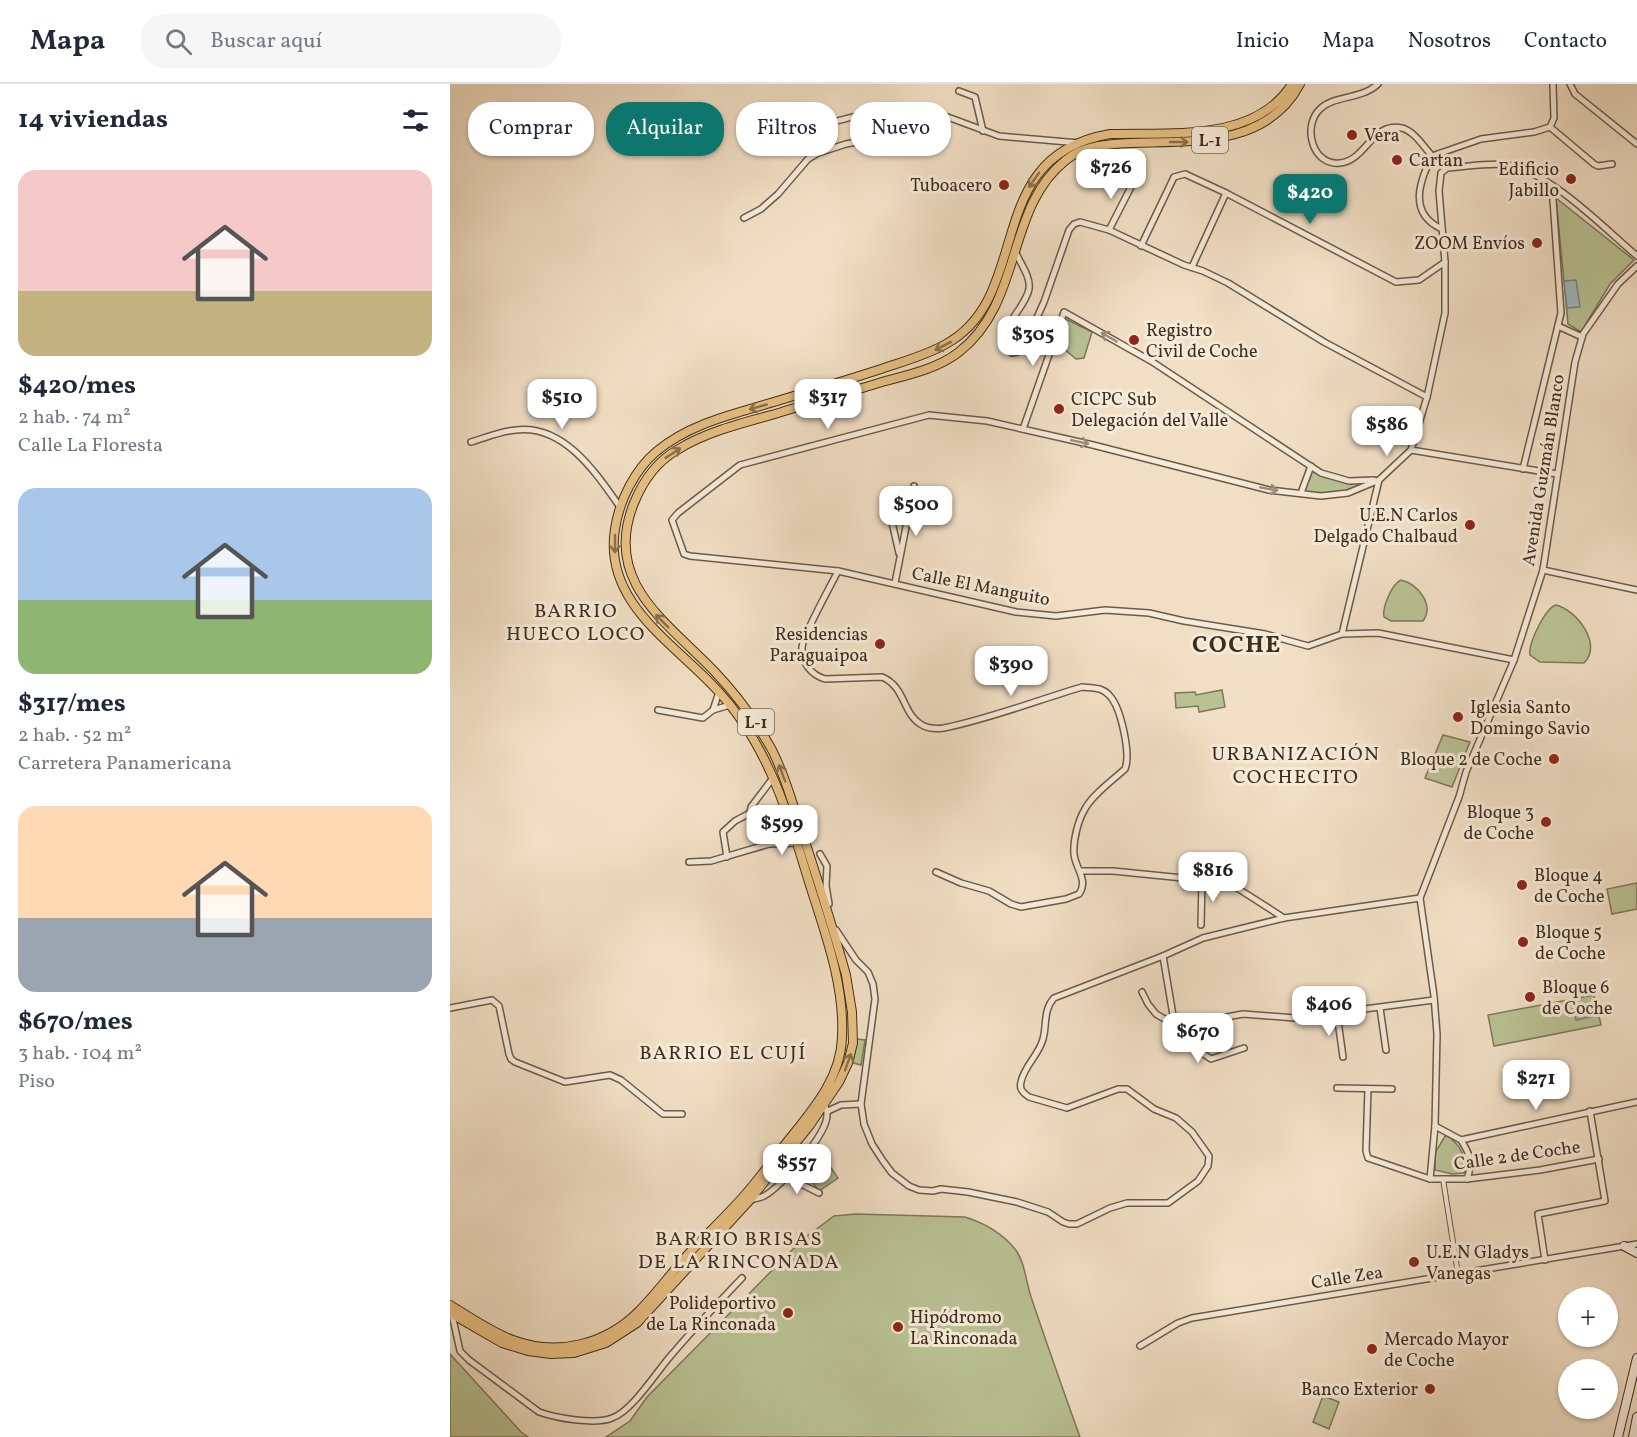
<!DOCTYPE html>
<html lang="es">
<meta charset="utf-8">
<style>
:root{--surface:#fff;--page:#f6f6f7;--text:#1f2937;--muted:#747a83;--line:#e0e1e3;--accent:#0f766e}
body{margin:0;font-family:Vollkorn,serif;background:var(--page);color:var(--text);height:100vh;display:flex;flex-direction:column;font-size:22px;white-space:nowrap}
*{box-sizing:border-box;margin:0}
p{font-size:20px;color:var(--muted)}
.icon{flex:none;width:33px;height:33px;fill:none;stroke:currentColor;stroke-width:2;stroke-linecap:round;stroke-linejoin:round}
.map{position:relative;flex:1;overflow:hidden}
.sheet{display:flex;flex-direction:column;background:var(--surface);width:450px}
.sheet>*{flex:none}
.hud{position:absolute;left:18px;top:18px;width:570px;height:54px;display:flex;gap:12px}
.fabs{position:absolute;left:1108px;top:1203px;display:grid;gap:12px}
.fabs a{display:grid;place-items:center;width:60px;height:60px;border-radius:50%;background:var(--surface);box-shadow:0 2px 4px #0004;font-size:30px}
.price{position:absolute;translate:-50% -51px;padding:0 14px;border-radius:12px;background:#fff;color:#222;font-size:20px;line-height:39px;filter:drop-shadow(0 2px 3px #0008)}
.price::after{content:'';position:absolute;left:50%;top:36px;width:18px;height:14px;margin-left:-9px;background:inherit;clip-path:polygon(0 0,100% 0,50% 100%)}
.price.on{background:var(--accent);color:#fff}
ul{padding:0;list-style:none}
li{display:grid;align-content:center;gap:12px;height:318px;padding:0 18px}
li span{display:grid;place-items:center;height:186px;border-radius:18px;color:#555}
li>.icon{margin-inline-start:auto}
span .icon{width:108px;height:108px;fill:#fffc;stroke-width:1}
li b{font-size:26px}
h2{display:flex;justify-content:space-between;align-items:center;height:72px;padding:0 18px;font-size:26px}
.tag{padding:0 21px;border-radius:24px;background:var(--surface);box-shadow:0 2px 4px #0004;font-size:21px;line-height:54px}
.tag.on{background:var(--accent);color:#fff}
header{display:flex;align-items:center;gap:36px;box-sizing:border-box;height:84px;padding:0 30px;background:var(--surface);border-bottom:2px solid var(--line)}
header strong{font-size:28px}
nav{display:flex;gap:33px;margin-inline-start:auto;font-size:21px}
.search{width:420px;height:54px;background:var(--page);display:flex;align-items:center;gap:15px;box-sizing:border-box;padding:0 21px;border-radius:24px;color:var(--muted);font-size:22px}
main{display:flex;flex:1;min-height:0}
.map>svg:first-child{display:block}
.green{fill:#b9c295;stroke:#7c7858;stroke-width:1.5}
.water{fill:#a1b9c0;stroke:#79827e;stroke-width:1.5}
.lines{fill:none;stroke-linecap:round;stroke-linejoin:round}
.pedestrian-casing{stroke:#6b5b46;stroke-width:6}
.minor-casing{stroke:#6b5b46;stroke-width:8}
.secondary-casing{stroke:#3e2f1c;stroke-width:10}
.primary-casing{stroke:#3e2f1c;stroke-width:10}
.pedestrian{stroke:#f6ead9;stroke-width:4}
.minor{stroke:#f6ead9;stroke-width:5}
.secondary{stroke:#f6ead9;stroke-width:8}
.primary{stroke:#e8c082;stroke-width:8}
.oneway{stroke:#8a704a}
.oneway2{stroke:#9a8c7a}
.poi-dot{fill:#8f2418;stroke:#f6ead9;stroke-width:2}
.labels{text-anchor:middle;stroke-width:6;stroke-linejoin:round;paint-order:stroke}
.shield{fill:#f6ead9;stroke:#756755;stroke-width:1.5}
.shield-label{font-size:16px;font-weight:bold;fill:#3e2f1c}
.poi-label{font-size:18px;fill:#3e2f1c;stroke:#f6ead9;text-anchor:start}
.street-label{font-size:18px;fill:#3e2f1c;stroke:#f6ead9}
.neighbourhood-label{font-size:20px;letter-spacing:1.5px;fill:#3e2f1c;stroke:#f6ead9}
.district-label{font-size:24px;font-weight:bold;letter-spacing:1.5px;fill:#3e2f1c;stroke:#f6ead9}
</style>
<header>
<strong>Mapa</strong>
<div class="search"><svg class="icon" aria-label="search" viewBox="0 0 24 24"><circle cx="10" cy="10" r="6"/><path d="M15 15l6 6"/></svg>Buscar aquí</div>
<nav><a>Inicio</a><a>Mapa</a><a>Nosotros</a><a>Contacto</a></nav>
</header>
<main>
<section class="sheet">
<h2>14 viviendas<svg class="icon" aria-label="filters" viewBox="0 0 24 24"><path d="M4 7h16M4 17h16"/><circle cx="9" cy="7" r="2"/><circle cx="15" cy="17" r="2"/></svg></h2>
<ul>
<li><span style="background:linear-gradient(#f6c9c9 65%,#c2b280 0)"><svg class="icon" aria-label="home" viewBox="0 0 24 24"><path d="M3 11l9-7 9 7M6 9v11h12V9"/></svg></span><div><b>$420/mes</b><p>2 hab. · 74 m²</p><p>Calle La Floresta</p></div></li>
<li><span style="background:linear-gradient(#a9c7e8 60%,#8fb573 0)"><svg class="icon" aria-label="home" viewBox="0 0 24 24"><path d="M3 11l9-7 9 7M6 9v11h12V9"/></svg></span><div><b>$317/mes</b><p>2 hab. · 52 m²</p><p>Carretera Panamericana</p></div></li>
<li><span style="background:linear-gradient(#ffd9b3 60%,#9aa5b1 0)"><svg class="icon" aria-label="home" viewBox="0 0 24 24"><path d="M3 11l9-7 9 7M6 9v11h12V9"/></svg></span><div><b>$670/mes</b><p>3 hab. · 104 m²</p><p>Piso</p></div></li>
</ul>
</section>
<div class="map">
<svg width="1187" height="1353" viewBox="0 0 1187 1353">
<rect width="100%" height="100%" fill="#f1dfc5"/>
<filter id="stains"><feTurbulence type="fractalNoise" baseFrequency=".00333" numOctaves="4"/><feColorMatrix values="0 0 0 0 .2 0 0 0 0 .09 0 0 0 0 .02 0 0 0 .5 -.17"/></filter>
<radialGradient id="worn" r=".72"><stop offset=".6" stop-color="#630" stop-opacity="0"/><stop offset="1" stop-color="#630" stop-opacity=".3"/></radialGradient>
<g class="green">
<path d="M1106,114L1184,176L1160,200L1131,248L1118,240Z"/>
<path d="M616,235L642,248L634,274L626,275L607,259Z"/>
<path d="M861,384L898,399L925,397C899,407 881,412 852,408Z"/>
<path d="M951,496C967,500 985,520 973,537H941L934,533C932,523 942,500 951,496Z"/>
<path d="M1106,521C1127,526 1153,561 1134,579L1090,578L1080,571C1078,560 1095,524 1106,521Z"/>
<path d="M772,606L775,623L749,628L748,622L726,624L725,609L745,608L746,611Z"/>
<path d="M993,651L1020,658L1002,703L975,694Z"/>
<path d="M1187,799V825L1162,830L1157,805Z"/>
<path d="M1144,911L1151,941L1044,962L1038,931Z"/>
<path d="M407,955L415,956L411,981L403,979Z"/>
<path d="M995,1052L1000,1053L1009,1063L1018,1081L1014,1089L1002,1090L985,1086V1069Z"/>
<path d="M379,1081L388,1094L369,1107L360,1095Z"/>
<path d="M406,1130L515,1133C534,1139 552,1149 565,1165C575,1178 576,1198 581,1213C597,1260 613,1306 630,1353H156L180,1337L197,1313L353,1155L384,1132Z"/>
<path d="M0,1270L71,1348L78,1353H0Z"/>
<path d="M873,1312L889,1318L879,1345L863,1338Z"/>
</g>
<g class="water">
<path d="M1126,196L1130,223L1117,224L1114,197Z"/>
<path d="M1147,922L1149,931L1126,936L1124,927Z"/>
</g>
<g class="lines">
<defs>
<path id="pedestrian" d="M993,1095L1008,1190"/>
<g id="minor">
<path d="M928,0C911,16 884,11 870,25C852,42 862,82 890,79C917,76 921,38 952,44C964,47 974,63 982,72"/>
<path d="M1120,0L1125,10L1187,60"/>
<path d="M509,7L525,13L533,47"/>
<path d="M387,37C417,29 446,22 477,23L486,30"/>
<path d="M1100,43L1144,80L1148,82L1162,80"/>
<path d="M294,134L311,125L328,110L358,75L368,69L396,60L427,54L479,31L495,32L549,52L629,59"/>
<path d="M992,145C958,130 969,98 982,72L1031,55L1084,48L1100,43L1104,34L1103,0"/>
<path d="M659,146L684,97"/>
<path d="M691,162L724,93L735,90L776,109L946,198L969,196L995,178"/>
<path d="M566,169C570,179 581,193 579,205C575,227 541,247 562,269L568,268L573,264L594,218L619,146L624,140L630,138L659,146L734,181L753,187L778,199L874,258L977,313"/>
<path d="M742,183L776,109"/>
<path d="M1108,242L1132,253"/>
<path d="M573,345L614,228L701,277L871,389L899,397L924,396"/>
<path d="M21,358C35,354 51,347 66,346C114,340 146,389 170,423"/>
<path d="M961,366L1107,390"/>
<path d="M1073,385L1111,229L1102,102"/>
<path d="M851,409L861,382"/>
<path d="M449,469L439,425L460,421"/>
<path d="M1093,486L1187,506"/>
<path d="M388,487C380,503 354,549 352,563C351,578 361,591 375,595L432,593C456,603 452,630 472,641C479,645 487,645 494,644C539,635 588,616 632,603C642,604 652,603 659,611C671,623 681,670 675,685C663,696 642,711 635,725C628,736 623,757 624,770C625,784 639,796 629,810L616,815L571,823L561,820L539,807L511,799L486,788"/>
<path d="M445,499L464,402"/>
<path d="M892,550L929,396"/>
<path d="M1064,576L928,549L892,550L858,562L815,550L734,537L699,529L655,526L606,532L566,528L388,487L240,472L234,470L222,436L228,429L290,381L479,331L537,337L643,361L819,406L871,412L898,409L929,396L961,366L977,313L995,229V178L989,107L991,89L997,84C1017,83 1039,78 1058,81C1100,88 1155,145 1187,172"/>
<path d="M208,626L253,634L263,626L269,608"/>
<path d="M263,626L280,621"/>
<path d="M319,760L300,729L301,723L323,694"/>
<path d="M370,770L377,782L376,802L379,820"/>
<path d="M277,773L273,748L285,737L300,729"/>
<path d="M239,778L261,777L319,760L347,759"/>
<path d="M630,787H663L773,798L784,802L834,834"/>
<path d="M751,841L752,795"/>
<path d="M386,846L406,876L418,888L423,900L425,915L411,1020L414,1040L422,1060L433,1077L442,1089L459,1102L469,1106L483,1107L491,1105L518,1108L567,1118L598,1128L613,1138L619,1140H627L660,1124L677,1119H718L748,1097L758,1082L759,1072L742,1048L726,1034L704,1025L677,1005H668L617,1024L579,1013C573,1009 569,1005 571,998C574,982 589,971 593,955C597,941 593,926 604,914L713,872L753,854L834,834L970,814"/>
<path d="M713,872L726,949L730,954L761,975L794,964"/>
<path d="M692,908L698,920L706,930L723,940H738L793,930L845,934L984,916"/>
<path d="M0,924L42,916L49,922L59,970L61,975L65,978L115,998L160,991L171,996L213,1030H232"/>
<path d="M930,924L936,966"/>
<path d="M887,930L893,973"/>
<path d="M744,963L756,937"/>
<path d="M887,1004L942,1005"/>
<path d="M918,1005L916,1067L918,1074L980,1095H1017L1090,1086L1149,1075"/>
<path d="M378,1027L391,1021L411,1020"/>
<path d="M985,1042L1011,1056L1187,1018"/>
<path d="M1011,1056C1020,1070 1023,1079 1017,1095"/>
<path d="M337,1093L369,1109"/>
<path d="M980,1095L985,1042L987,950L984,912L970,814L1009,713L1016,688L1064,576L1093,486L1125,278L1133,250L1168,200L1187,182"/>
<path d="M300,1116C305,1115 310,1114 314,1112C331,1103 371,1056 376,1037C378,1030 377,1026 374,1020"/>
<path d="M1095,1176L1088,1130L1155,1117L1140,1027"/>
<path d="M2,1230L10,1267L19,1276L89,1328C106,1334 145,1341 162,1334C183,1327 208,1285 224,1268C246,1242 269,1218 292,1194"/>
<path d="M690,1262L728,1239L742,1234L1187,1160"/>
</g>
<g id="secondary">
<path d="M1174,1162L1187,1169"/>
<path d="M1168,1353L1187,1274"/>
<path d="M1183,1353L1187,1333"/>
</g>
<g id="primary">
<path d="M0,1221C20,1233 41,1248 63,1256C108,1273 156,1260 189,1227C208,1208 224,1185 243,1165C259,1148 277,1131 293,1113C307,1097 320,1080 333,1063C358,1031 391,997 392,953C395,896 371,839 355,785C336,722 314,656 268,607C226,560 153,520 165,445C169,417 185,385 207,367C236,343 272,333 307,323C347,311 388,299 428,286C451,278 475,272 496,260C585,211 530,72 660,50C719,48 805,59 842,0"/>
<path d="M0,1229L52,1259L78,1267L101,1270L124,1269L156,1259L187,1239L299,1117L360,1041L389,998L398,979L403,959L402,928L396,891C383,844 368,797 353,751C343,722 336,693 322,666C306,637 287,611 264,587C217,538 152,498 184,419C193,397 206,378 227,366C256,348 292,339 325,330C360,319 396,309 432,298C458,291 487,285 509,268C574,217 555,124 616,76C635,61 659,60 682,59C742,57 817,63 850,0"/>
</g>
</defs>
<use href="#pedestrian" class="pedestrian-casing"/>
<use href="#minor" class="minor-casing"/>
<use href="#secondary" class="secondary-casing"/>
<use href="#primary" class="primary-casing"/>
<use href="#pedestrian" class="pedestrian"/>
<use href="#minor" class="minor"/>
<use href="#secondary" class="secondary"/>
<use href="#primary" class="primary"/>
</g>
<defs><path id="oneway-shaft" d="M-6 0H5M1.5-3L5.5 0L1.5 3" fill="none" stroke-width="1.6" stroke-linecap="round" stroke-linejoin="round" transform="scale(1.5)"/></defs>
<g class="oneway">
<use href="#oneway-shaft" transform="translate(729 58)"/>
<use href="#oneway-shaft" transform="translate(584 96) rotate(125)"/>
<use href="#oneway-shaft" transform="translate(493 262) rotate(153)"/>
<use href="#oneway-shaft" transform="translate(308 323) rotate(164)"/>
<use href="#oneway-shaft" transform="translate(223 369) rotate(-33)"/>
<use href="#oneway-shaft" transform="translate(165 460) rotate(90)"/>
<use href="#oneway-shaft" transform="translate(212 537) rotate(-135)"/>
<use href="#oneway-shaft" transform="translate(332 689) rotate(-110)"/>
<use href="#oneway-shaft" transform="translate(398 978) rotate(-70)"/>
</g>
<g class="oneway2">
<use href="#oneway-shaft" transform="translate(659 253) rotate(-150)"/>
<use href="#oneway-shaft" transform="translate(630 358) rotate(12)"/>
<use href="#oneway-shaft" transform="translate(819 405) rotate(10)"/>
</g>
<g class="poi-dot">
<circle cx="902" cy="51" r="6"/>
<circle cx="947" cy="76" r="6"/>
<circle cx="1121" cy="95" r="6"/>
<circle cx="554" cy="101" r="6"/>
<circle cx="1087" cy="159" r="6"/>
<circle cx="684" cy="256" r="6"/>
<circle cx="609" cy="325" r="6"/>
<circle cx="1020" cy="441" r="6"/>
<circle cx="430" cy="560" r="6"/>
<circle cx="1008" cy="633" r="6"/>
<circle cx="1104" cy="675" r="6"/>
<circle cx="1096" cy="738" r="6"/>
<circle cx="1072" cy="801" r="6"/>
<circle cx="1073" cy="858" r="6"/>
<circle cx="1080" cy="913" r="6"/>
<circle cx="964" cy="1178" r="6"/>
<circle cx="338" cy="1229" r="6"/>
<circle cx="448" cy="1243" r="6"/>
<circle cx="922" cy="1265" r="6"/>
<circle cx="980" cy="1305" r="6"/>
</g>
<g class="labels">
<g class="shield">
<rect x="742" y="43" width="36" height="26" rx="4.5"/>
<rect x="288" y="625" width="36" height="26" rx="4.5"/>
</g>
<g class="shield-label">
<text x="760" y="62">L-1</text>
<text x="306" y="644">L-1</text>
</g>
<g class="poi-label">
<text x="914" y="57">Vera</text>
<text x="959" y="82">Cartan</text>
<text x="1109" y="91" text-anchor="end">Edificio<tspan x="1109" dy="21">Jabillo</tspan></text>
<text x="542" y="107" text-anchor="end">Tuboacero</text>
<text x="1075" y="165" text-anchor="end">ZOOM Envíos</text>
<text x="696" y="252">Registro<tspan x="696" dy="21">Civil de Coche</tspan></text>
<text x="621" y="321">CICPC Sub<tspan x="621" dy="21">Delegación del Valle</tspan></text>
<text x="1008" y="437" text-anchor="end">U.E.N Carlos<tspan x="1008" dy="21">Delgado Chalbaud</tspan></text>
<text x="418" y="556" text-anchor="end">Residencias<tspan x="418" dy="21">Paraguaipoa</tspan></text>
<text x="1020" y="629">Iglesia Santo<tspan x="1020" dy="21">Domingo Savio</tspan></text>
<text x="1092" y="681" text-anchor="end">Bloque 2 de Coche</text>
<text x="1084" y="734" text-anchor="end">Bloque 3<tspan x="1084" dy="21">de Coche</tspan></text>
<text x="1084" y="797">Bloque 4<tspan x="1084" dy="21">de Coche</tspan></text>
<text x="1085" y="854">Bloque 5<tspan x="1085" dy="21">de Coche</tspan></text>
<text x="1092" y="909">Bloque 6<tspan x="1092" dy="21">de Coche</tspan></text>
<text x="976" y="1174">U.E.N Gladys<tspan x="976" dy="21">Vanegas</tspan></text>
<text x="326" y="1225" text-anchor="end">Polideportivo<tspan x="326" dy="21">de La Rinconada</tspan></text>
<text x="460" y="1239">Hipódromo<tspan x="460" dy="21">La Rinconada</tspan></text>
<text x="934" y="1261">Mercado Mayor<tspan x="934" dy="21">de Coche</tspan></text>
<text x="968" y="1311" text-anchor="end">Banco Exterior</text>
</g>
<g class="street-label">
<text transform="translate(1093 386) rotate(-81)" y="6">Avenida Guzmán Blanco</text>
<text transform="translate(531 502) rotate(11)" y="6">Calle El Manguito</text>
<text transform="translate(1067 1071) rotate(-8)" y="6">Calle 2 de Coche</text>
<text transform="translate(897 1193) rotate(-9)" y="6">Calle Zea</text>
</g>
<g class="neighbourhood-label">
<text x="126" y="533">BARRIO<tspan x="126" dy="23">HUECO LOCO</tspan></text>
<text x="846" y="676">URBANIZACIÓN<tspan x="846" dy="23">COCHECITO</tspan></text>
<text x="273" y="975">BARRIO EL CUJÍ</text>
<text x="289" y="1161">BARRIO BRISAS<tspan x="289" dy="23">DE LA RINCONADA</tspan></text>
</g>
<g class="district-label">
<text x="787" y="568">COCHE</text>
</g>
</g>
<rect width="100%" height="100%" filter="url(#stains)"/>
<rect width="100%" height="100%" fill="url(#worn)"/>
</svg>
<div class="fabs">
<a>+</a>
<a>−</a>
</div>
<b class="price" style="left:661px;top:116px">$726</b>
<b class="price on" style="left:860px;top:141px">$420</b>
<b class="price" style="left:583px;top:283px">$305</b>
<b class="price" style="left:112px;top:346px">$510</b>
<b class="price" style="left:378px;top:346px">$317</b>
<b class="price" style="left:937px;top:373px">$586</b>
<b class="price" style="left:466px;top:453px">$500</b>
<b class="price" style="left:561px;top:613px">$390</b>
<b class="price" style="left:332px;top:772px">$599</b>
<b class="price" style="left:763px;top:819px">$816</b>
<b class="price" style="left:879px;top:953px">$406</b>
<b class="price" style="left:748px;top:980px">$670</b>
<b class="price" style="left:1086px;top:1027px">$271</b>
<b class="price" style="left:347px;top:1111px">$557</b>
<div class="hud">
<a class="tag">Comprar</a>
<a class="tag on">Alquilar</a>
<a class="tag">Filtros</a>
<a class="tag">Nuevo</a>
</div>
</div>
</main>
